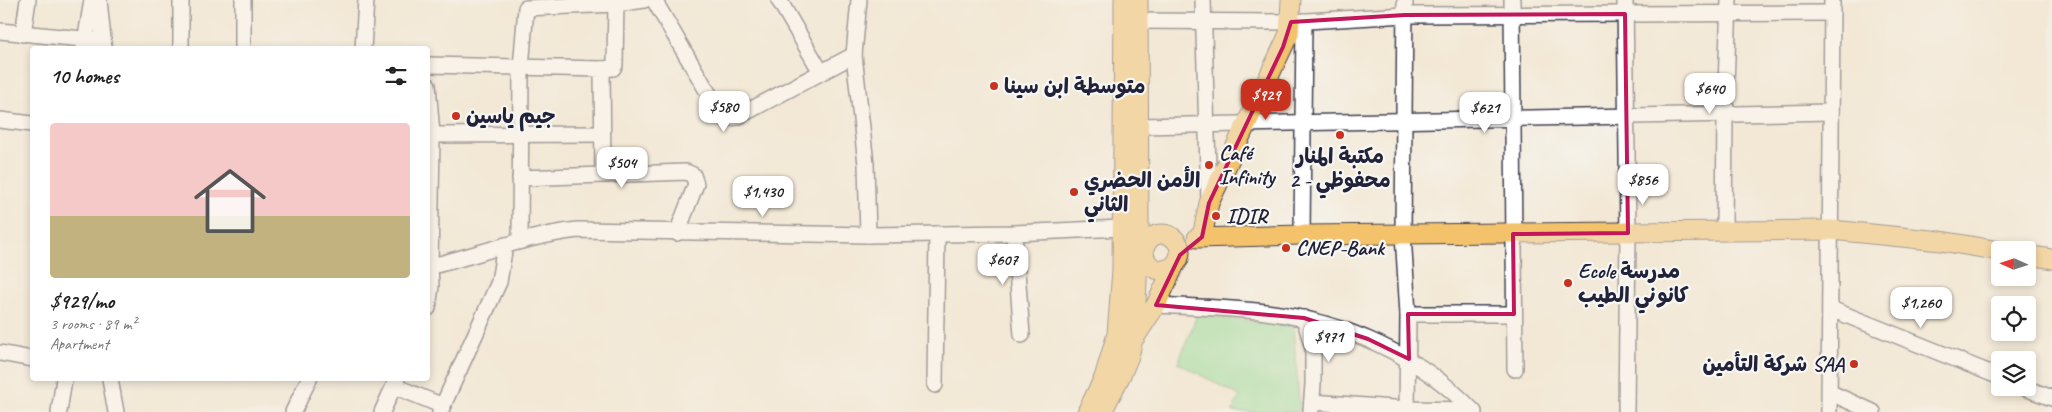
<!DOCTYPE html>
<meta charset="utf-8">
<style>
:root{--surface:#fff;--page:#f2f2f2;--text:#222;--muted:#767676;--line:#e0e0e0;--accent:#c8321e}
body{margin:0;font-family:Caveat,"Playpen Sans Arabic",sans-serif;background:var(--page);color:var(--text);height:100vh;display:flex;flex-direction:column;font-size:19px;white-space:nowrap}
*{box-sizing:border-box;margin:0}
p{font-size:16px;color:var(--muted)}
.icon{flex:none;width:28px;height:28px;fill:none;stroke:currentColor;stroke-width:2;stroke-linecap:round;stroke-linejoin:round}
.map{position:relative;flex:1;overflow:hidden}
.panel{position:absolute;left:30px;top:46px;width:400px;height:335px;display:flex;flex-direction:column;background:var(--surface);border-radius:5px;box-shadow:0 2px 8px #0003}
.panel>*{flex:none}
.needle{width:32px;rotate:273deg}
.controls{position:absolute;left:1991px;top:241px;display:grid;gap:10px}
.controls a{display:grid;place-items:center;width:45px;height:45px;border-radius:5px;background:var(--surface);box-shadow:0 2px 8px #0003;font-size:25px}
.price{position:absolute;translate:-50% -42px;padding:0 11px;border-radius:10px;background:#fff;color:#222;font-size:16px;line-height:32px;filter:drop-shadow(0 1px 2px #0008)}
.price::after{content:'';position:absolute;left:50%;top:30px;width:15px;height:11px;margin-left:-8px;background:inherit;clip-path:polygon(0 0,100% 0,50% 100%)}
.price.selected{background:var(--accent);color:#fff}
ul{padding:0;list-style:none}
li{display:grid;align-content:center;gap:10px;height:265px;padding:0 20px}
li+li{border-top:1px solid var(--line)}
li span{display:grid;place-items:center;height:155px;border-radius:5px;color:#555}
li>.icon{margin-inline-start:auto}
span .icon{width:90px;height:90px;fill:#fffc;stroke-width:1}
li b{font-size:21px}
h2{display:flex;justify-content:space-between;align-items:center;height:60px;padding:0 20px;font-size:21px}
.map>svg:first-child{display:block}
.green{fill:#90de9b;stroke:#59806b}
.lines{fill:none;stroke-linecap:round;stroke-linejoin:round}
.minor-casing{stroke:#414052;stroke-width:18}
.major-casing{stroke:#414052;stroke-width:21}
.minor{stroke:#fff;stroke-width:15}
.major{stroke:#f3c26a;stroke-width:19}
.marked{fill:none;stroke:#c2185b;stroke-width:4;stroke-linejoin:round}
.poi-dot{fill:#c8321e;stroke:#f6f6f2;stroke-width:2}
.labels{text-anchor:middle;stroke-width:4.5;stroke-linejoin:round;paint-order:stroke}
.poi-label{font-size:21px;font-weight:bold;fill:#22223b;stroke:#f6f6f2;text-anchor:start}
</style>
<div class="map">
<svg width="2052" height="412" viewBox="0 0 2052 412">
<rect width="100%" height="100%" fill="#f6f6f2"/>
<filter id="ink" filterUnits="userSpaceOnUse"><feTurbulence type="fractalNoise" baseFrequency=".02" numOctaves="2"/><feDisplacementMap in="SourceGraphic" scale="10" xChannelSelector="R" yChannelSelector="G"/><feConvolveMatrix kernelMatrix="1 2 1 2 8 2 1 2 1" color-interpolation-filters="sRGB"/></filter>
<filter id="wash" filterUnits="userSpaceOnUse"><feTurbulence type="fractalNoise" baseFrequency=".0096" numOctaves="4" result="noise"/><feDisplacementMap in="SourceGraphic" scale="20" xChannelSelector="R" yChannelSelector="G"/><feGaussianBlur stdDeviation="1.12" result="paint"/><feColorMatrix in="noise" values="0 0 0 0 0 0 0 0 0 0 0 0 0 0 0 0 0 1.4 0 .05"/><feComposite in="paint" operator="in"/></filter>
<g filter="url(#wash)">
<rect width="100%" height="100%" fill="#f3e8d5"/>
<path class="green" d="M1197,315L1293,326L1300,412H1232L1240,396L1178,363Z"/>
</g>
<g filter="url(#ink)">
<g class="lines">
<defs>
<g id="minor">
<path d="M99,0L104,49"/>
<path d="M654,0L720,113L726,119L737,117L854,55"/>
<path d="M779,0L821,72"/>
<path d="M859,0L854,55L866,164L868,235"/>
<path d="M1203,0L1209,201"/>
<path d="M1405,0L1403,234L1408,314L1407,412"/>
<path d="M1512,0L1515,369"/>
<path d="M1625,0L1628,233L1626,412"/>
<path d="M1138,21L1291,22L1405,15L1832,13"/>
<path d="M0,31L103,41"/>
<path d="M23,34L28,0"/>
<path d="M84,49L92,0"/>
<path d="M181,49V0"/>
<path d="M243,49V0"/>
<path d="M363,49L366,0"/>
<path d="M428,65L602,69L603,174"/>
<path d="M602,69L613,68L615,65L616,0"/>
<path d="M428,85L432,135"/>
<path d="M0,120L32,124"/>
<path d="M1139,126L1831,112"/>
<path d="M520,178L686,172L693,175L696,184L677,233"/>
<path d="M1724,231L1725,115L1729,0"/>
<path d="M1014,233L1022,335"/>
<path d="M1302,235L1304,21"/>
<path d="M520,241L521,68L526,8L616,4L644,0"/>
<path d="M428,267C478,255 526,236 578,230L868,235L1014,233L1121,228"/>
<path d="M1156,305C1193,307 1230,308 1266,312C1344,322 1420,355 1474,412"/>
<path d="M428,308L431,286L430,267L432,135L602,134"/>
<path d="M1831,309L2000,377"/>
<path d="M1408,314H1514"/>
<path d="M1304,318L1313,348V384L1311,411"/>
<path d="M0,353L32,359"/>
<path d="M110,379L116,412"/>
<path d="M935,385L937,234"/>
<path d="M394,386L443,406"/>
<path d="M2025,388L2052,398"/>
<path d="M1831,393L1873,412"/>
<path d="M1312,402L1407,409L1472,410"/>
<path d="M59,412L64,379"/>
<path d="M293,412L309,379"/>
<path d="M382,412L397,379"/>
<path d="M440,412L499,282L505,245"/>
<path d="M1829,412L1832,0"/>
</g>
<g id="major">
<circle cx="1162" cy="252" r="18"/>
<path d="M1202,237L1209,203L1289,34L1291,0"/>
<path d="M1197,238L1302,235L1832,230L1941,241L2000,251"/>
<path d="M2028,255L2052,259"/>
<path d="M1135,337L1156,305L1175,264"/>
<path d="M1087,412L1104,378L1117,334L1122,270L1124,0"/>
<path d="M1102,412L1121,375L1129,356L1135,331L1139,230L1138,0"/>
</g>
</defs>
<use href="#minor" class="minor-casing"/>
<use href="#major" class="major-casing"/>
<use href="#minor" class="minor"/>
<use href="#major" class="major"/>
</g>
</g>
<path d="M0 0H2052V412H0ZM1625,14L1628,233L1513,234L1514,314H1408L1409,359L1368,339L1304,318L1156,305L1180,255L1202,237L1209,203L1283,47L1291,22L1405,15Z" fill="#f3e8d5" fill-opacity=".55" fill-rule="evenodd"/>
<path class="marked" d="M1625,14L1628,233L1513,234L1514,314H1408L1409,359L1368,339L1304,318L1156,305L1180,255L1202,237L1209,203L1283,47L1291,22L1405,15Z"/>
<g class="poi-dot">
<circle cx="994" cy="86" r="5"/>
<circle cx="456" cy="116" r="5"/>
<circle cx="1340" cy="135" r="5"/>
<circle cx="1209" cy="165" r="5"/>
<circle cx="1074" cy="192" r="5"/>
<circle cx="1216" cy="216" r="5"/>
<circle cx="1286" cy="248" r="5"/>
<circle cx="1568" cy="283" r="5"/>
<circle cx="1854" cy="364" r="5"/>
</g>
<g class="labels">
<g class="poi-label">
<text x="1004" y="93">متوسطة ابن سينا</text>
<text x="466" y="123">جيم ياسين</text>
<text x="1219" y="160">Café<tspan x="1219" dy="24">Infinity</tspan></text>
<text x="1340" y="163" text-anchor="middle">مكتبة المنار<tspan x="1340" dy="24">2 - محفوظي</tspan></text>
<text x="1084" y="187">الأمن الحضري<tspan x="1084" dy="24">الثاني</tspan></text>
<text x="1226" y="223">IDIR</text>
<text x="1296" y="255">CNEP-Bank</text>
<text x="1578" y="278">Ecole مدرسة<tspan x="1578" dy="24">كانوني الطيب</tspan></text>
<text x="1844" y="371" text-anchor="end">شركة التأمين SAA</text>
</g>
</g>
</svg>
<div class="controls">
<a><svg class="needle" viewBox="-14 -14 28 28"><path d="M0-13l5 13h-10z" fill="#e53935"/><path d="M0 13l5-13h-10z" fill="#767676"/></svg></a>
<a><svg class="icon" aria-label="locate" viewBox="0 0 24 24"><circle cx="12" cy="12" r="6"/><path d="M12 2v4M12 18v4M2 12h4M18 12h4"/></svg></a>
<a><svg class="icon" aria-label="layers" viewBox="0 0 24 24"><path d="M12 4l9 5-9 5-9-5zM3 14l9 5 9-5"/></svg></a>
</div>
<b class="price" style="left:1710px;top:115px">$640</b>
<b class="price selected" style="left:1266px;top:121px">$929</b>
<b class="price" style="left:724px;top:133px">$580</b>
<b class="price" style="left:1485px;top:134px">$621</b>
<b class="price" style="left:622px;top:189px">$504</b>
<b class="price" style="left:1643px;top:206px">$856</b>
<b class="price" style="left:763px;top:218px">$1,430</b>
<b class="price" style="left:1003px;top:286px">$607</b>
<b class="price" style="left:1921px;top:329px">$1,260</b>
<b class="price" style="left:1329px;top:363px">$971</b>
<section class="panel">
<h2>10 homes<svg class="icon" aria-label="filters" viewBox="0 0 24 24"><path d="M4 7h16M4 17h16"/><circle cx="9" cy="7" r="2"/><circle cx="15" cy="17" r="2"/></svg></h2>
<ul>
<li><span style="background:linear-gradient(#f6c9c9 60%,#c2b280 0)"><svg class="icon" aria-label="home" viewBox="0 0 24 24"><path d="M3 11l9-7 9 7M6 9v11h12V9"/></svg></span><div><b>$929/mo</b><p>3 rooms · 89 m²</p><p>Apartment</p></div></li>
</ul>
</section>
</div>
